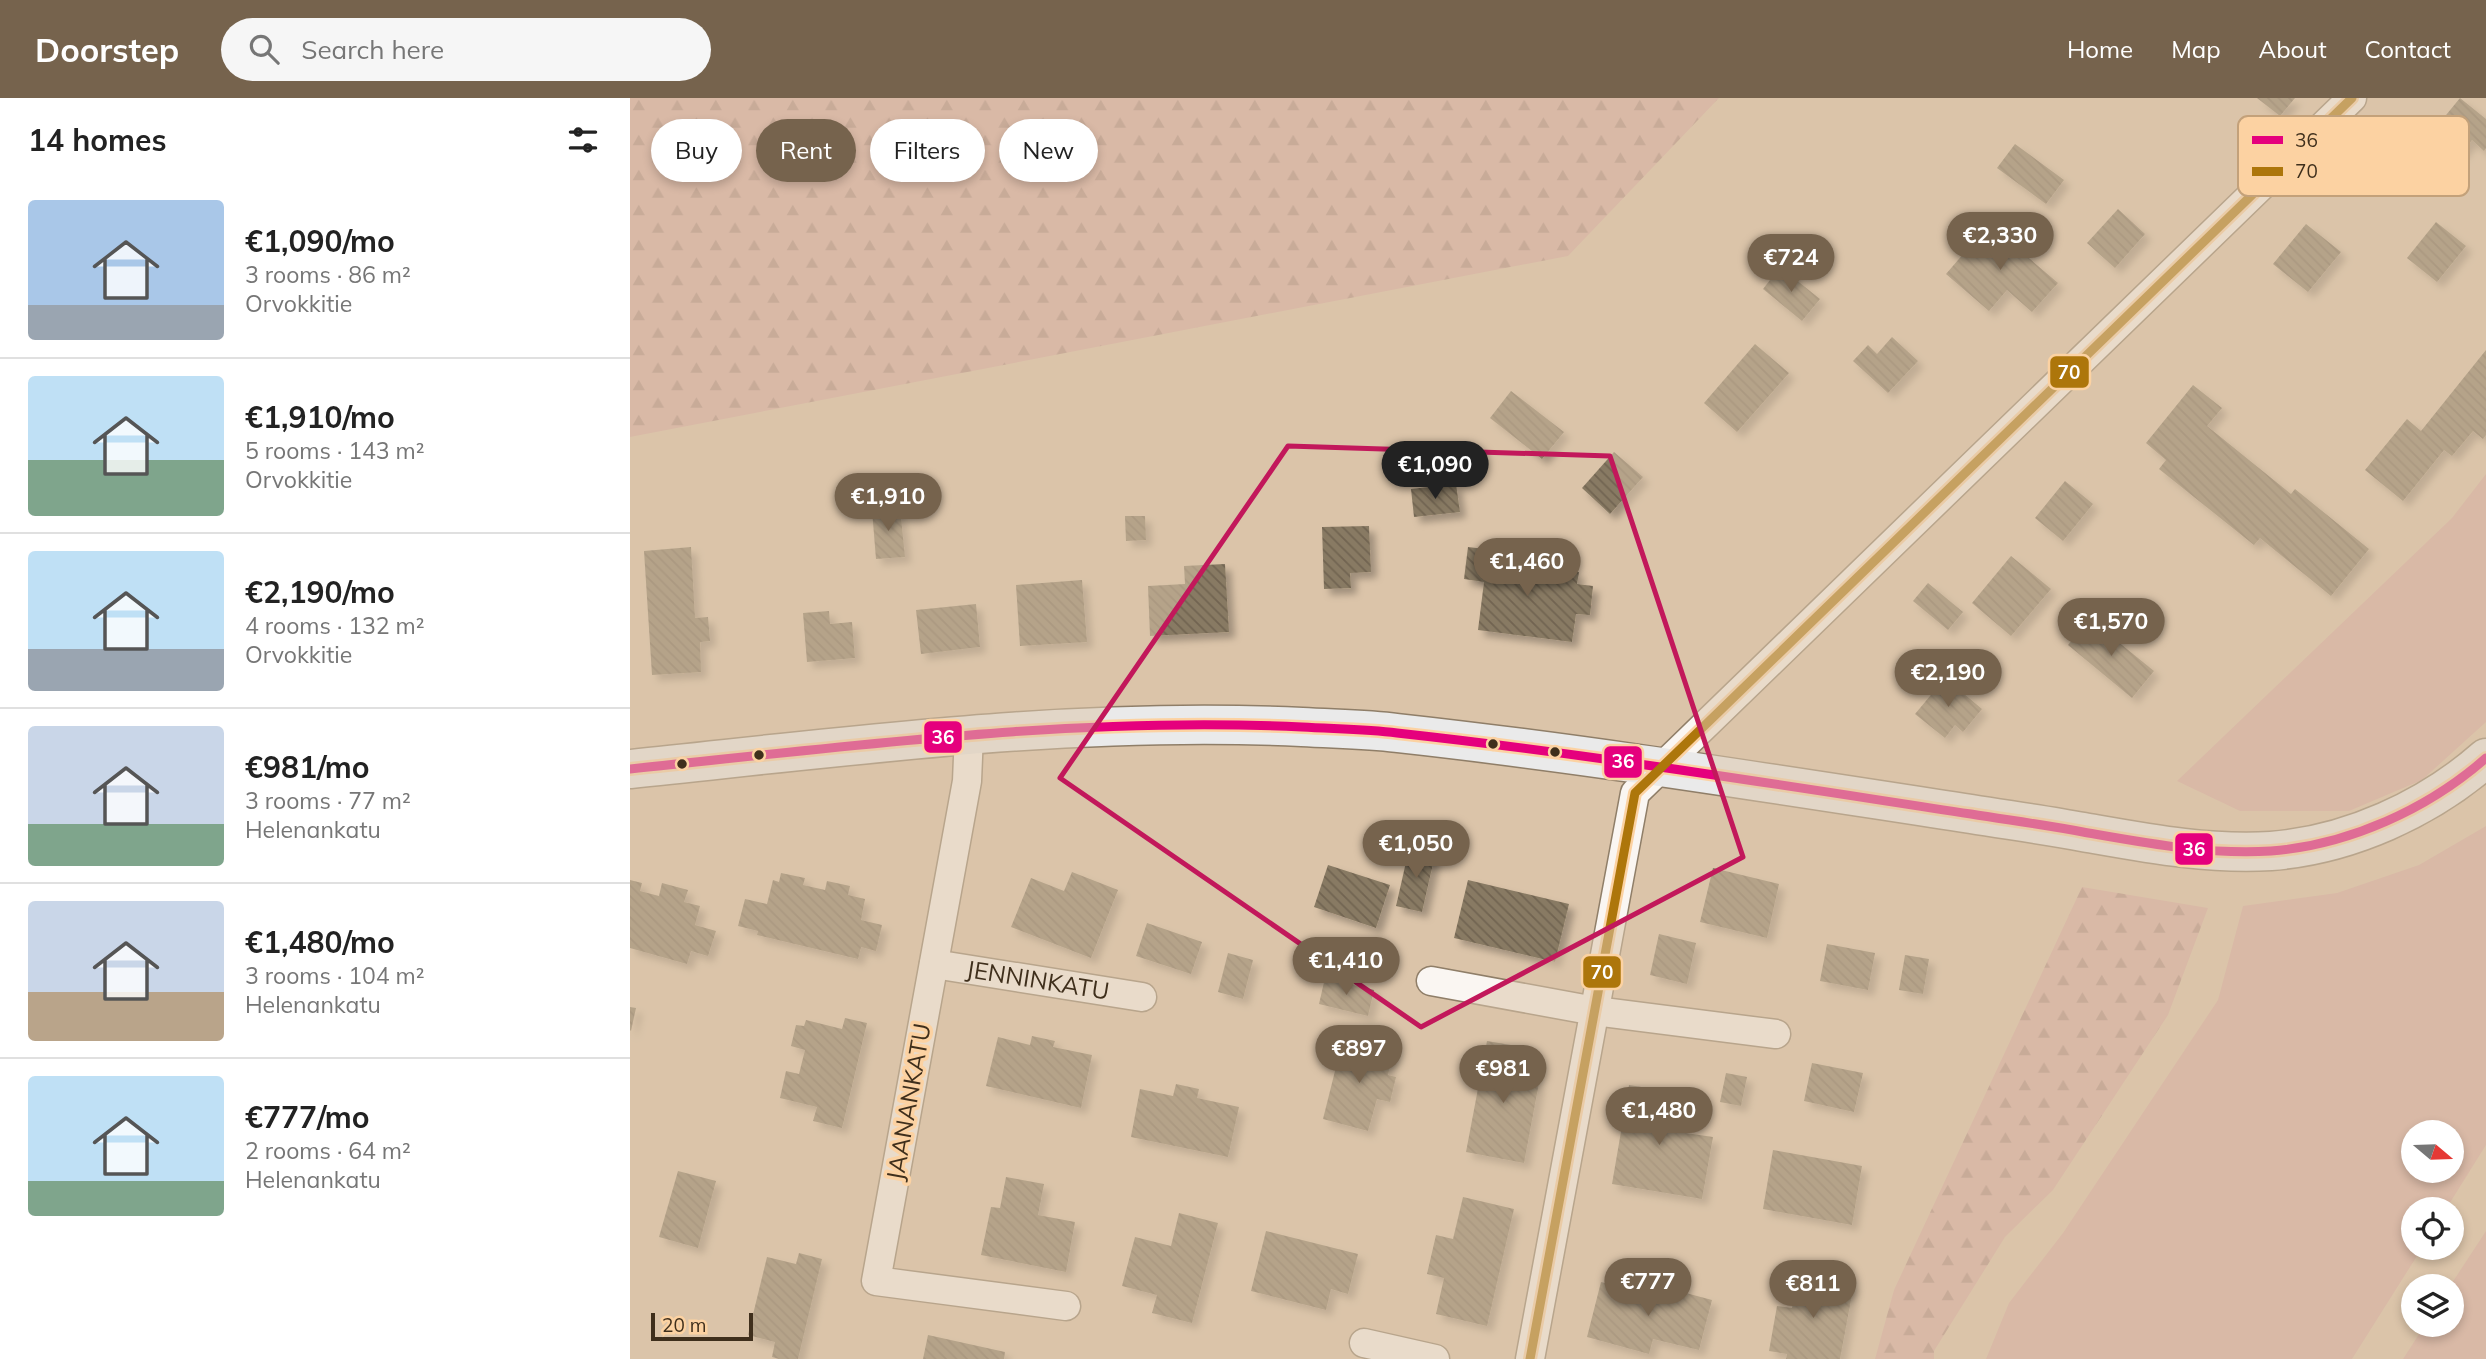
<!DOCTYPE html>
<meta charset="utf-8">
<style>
:root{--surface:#fff;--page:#f6f6f6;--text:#222;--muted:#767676;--line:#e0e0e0;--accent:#76634d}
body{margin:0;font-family:Mulish,sans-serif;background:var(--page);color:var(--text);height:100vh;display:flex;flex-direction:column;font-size:26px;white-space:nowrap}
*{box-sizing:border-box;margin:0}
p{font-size:23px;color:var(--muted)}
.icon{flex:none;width:38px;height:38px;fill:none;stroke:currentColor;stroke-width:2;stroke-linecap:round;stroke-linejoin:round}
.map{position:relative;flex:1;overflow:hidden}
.sheet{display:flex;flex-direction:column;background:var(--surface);width:630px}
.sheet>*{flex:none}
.guide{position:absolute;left:21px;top:21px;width:665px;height:63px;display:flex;gap:14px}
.needle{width:46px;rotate:109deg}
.controls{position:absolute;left:1771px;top:1022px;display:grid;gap:14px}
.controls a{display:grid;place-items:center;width:63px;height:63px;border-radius:50%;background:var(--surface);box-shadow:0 4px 10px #0003;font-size:35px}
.scale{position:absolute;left:21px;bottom:18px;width:102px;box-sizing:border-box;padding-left:7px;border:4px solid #3f2f1c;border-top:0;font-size:19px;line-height:24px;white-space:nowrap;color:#3f2f1c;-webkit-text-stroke:5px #fcd2a2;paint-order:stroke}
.price{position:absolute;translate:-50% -60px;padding:0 16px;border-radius:24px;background:var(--accent);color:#fff;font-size:23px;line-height:46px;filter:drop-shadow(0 2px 4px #0008)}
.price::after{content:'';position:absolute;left:50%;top:42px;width:21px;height:16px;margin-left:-10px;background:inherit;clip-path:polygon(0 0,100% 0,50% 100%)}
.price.on{background:#222;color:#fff}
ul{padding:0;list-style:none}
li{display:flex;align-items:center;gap:21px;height:175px;padding:0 28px}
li+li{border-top:2px solid var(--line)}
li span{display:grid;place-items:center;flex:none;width:196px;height:140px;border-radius:7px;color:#555}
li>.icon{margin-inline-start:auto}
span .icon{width:84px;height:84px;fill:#fffc;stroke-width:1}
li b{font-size:30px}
h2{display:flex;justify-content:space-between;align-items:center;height:84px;padding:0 28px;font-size:30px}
.pill{padding:0 24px;border-radius:32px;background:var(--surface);box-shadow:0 4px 10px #0003;font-size:24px;line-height:63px}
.pill.on{background:var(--accent);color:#fff}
header{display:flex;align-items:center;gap:42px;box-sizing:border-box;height:98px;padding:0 35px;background:var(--accent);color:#fff}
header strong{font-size:33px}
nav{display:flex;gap:38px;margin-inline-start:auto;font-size:24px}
.search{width:490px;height:63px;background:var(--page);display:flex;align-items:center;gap:18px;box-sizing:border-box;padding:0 24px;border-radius:38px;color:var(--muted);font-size:26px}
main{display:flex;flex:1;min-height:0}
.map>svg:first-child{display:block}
.grass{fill:#d8aba3;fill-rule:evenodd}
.forest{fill:url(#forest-firs)}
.building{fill:url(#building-back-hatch);filter:url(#shadow)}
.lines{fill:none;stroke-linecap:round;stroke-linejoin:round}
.street-casing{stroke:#8f7e68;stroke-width:31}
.secondary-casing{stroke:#8f7e68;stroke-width:41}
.street{stroke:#faf6f2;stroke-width:28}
.secondary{stroke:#eaeaea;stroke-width:38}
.bus-1-casing{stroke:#fcd2a2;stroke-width:14}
.bus-2-casing{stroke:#fcd2a2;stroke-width:14}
.bus-1{stroke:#e5007d;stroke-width:9}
.bus-2{stroke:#ad760b;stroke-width:9}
.marked{fill:none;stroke:#c2185b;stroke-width:5;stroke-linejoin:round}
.bus-dot{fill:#3f2f1c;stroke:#fcd2a2;stroke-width:2.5}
.labels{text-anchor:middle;stroke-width:7;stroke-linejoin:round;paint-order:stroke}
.street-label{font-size:24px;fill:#3f2f1c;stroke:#fcd2a2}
.key{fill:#fcd2a2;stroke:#c3a17a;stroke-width:2}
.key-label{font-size:19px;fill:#3f2f1c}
.line-badge{stroke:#fcd2a2;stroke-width:2.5}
.badge-label{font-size:19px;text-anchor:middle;font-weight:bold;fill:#fff}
</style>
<header>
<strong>Doorstep</strong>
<div class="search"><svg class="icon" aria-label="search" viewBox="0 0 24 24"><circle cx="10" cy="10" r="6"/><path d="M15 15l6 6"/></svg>Search here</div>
<nav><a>Home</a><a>Map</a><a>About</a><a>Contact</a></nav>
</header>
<main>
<section class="sheet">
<h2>14 homes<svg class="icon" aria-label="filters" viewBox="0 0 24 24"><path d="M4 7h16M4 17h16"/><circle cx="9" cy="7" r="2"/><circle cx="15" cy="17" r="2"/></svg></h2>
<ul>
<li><span style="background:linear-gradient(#a9c7e8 75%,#9aa5b1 0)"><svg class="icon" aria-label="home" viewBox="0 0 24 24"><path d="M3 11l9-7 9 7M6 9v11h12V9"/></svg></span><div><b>€1,090/mo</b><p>3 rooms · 86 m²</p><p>Orvokkitie</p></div></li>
<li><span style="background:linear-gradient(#bfe0f5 60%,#7fa58c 0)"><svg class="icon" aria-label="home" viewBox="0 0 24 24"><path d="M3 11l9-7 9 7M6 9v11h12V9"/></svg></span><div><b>€1,910/mo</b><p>5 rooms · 143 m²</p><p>Orvokkitie</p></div></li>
<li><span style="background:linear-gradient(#bfe0f5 70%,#9aa5b1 0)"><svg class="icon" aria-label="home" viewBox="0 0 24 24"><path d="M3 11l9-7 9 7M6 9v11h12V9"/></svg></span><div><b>€2,190/mo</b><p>4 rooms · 132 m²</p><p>Orvokkitie</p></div></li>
<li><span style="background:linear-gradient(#c9d6e8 70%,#7fa58c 0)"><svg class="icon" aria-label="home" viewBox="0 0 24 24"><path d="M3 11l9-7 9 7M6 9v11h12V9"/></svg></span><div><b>€981/mo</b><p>3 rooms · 77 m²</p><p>Helenankatu</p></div></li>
<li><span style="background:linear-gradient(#c9d6e8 65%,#b9a48a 0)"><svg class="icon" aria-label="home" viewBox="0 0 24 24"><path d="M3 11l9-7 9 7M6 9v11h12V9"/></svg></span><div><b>€1,480/mo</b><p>3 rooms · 104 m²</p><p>Helenankatu</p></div></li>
<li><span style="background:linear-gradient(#bfe0f5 75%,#7fa58c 0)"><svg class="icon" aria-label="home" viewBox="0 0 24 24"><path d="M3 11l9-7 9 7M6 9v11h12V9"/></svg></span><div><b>€777/mo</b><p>2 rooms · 64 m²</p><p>Helenankatu</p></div></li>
</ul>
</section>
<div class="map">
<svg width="1856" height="1261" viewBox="0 0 1856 1261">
<defs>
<pattern id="forest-firs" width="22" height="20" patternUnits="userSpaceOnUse" patternTransform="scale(1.75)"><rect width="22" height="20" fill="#d8aba3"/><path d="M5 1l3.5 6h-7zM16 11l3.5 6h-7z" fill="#b18c84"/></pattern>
<pattern id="building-back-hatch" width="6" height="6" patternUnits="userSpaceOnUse" patternTransform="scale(1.75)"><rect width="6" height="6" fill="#887a63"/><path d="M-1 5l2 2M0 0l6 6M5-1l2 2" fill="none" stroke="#716451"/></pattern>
<filter id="shadow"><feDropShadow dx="6" dy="6" stdDeviation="3.5" flood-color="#0004"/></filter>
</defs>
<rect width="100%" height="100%" fill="#dbc4a9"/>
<g class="grass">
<path d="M1856,376V624L1792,682L1719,713H1610L1547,683L1822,420Z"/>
<path d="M1856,728V1047L1816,1111H1783V1150H1792L1722,1261H1356L1379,1205L1433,1135L1588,902L1613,808L1707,795L1789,767ZM1822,1034V1073H1783V1034Z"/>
<path d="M1856,1133V1261H1773L1795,1227H1822L1820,1188Z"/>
</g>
<g class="forest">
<path d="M0,0H1089L938,158L0,339Z"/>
<path d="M1452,789L1578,810L1538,917L1423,1092L1375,1139L1304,1253V1261H1245L1264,1192Z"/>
</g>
<g class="building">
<path d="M1627,0H1665L1650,18Z"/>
<path d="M1830,0L1856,21V50L1854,53L1842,42L1826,61L1798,39Z"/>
<path d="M1385,46L1434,82L1416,106L1367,70Z"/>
<path d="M1488,111L1515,136L1485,170L1457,145Z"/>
<path d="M1806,124L1836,148L1807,184L1777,160Z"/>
<path d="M1359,126L1428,185L1402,214L1377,192L1359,213L1316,176Z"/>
<path d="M1676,126L1711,154L1678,194L1643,166Z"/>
<path d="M1150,169L1190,201L1172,223L1133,191Z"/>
<path d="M1262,239L1288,263L1258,295L1223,263L1238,247L1247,256Z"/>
<path d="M1125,246L1159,275L1107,334L1074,305Z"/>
<path d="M1856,252V337L1853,341L1843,333L1822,358L1814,352L1773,403L1735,372L1777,321L1791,333Z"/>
<path d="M1563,287L1592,310L1577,328L1661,396L1665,391L1739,451L1701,498L1630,440L1624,447L1529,371L1536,362L1516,345Z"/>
<path d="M881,293L934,334L912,361L860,320Z"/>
<path d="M984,354L1013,379L980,416L952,390Z"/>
<path d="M1435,383L1463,406L1433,443L1405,420Z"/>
<path d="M826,386L830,414L784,419L781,391Z"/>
<path d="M270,409L275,459L246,461L242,412Z"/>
<path d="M495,418H515L516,442L496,443Z"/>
<path d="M739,428L741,474L720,475L721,490L694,491L692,429Z"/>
<path d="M61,449L65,520L78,519L80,543L70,544L71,574L22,577L14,453Z"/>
<path d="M838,449L863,452L862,464L949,474L947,486L963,488L960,517L946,516L942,544L848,532L854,484L834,481Z"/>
<path d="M1381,458L1421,491L1381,538L1342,505Z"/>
<path d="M595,466L599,534L520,538L518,488L555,486L554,468Z"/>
<path d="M452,482L457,544L390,548L386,487Z"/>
<path d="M1298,485L1333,514L1318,532L1283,503Z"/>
<path d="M346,506L350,549L291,556L286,512Z"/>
<path d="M199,513L200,526L222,524L225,560L177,564L173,515Z"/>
<path d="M1460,521L1524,573L1502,600L1438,547Z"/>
<path d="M1315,580L1352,611L1333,634L1325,627L1315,640L1285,616Z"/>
<path d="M779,751L805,757L792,814L766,808Z"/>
<path d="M698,767L760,787L746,830L684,809Z"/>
<path d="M1083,770L1149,786L1137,840L1070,824Z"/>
<path d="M442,774L488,792L461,860L381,829L401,780L434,793Z"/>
<path d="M151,775L175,780L173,787L195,792L197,783L220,788L218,797L235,801L231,822L252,827L246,853L231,849L228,861L127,837L128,833L108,828L115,801L137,806L143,782L149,784Z"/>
<path d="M0,782L12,785L10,793L29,798L32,785L58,792L54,804L70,808L65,827L86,833L78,858L61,853L57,866L0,850Z"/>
<path d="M838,782L939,806L925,864L824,840Z"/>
<path d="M517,825L572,844L561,876L506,858Z"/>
<path d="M1029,836L1066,845L1057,886L1020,877Z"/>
<path d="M1197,846L1245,855L1238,892L1190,883Z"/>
<path d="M598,855L623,862L613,901L588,894Z"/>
<path d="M1275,857L1299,861L1293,896L1269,892Z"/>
<path d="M695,880L744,892L738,918L689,906Z"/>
<path d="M0,909L6,910L1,933L0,932Z"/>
<path d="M215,920L237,925L212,1030L183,1023L187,1009L150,1000L156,973L169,976L175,952L161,948L166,927L174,928L176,922L212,931Z"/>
<path d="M402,938L425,943L423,949L462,957L451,1010L356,988L368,939L400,947Z"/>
<path d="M713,941L763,954L758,977L766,979L760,1004L747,1001L738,1033L693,1021Z"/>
<path d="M857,943L899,950L893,982L909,985L894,1065L836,1054Z"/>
<path d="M1182,965L1233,975L1224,1014L1174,1003Z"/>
<path d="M1096,975L1117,979L1111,1008L1090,1004Z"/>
<path d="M546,986L569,991L567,1000L609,1009L598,1059L501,1039L510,991L543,998Z"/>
<path d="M999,987L1049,995L1042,1033L1083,1039L1072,1101L982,1086Z"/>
<path d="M1143,1052L1232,1068L1222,1127L1133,1111Z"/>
<path d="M48,1073L86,1083L68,1150L29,1139Z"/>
<path d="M376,1079L414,1086L408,1117L445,1124L436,1174L351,1157L361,1109L370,1110Z"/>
<path d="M833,1099L884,1111L857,1228L806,1216L814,1180L797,1176L806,1137L823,1141Z"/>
<path d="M549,1115L588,1125L562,1225L522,1215L527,1197L492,1188L505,1139L541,1148Z"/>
<path d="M636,1133L728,1156L718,1196L701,1191L696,1212L621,1193Z"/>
<path d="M169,1155L192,1161L168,1261H149L142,1259L145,1244L118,1237L137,1159L166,1166Z"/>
<path d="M1169,1176L1224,1186L1210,1261H1156L1157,1256L1139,1253L1147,1208L1162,1210Z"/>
<path d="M971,1184L1023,1198L1026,1187L1082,1202L1069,1252L1023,1241L1019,1256L957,1239Z"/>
<path d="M298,1237L375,1254L374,1261H293Z"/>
</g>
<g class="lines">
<defs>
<g id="street">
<path d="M339,636L337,683L246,1183L436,1208"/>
<path id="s1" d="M304,866L512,899"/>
<path d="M801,883L965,913L1146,936"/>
<path d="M734,1245L805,1261"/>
<path d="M900,1261L1005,695L1722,0"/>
</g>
<path id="secondary" d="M0,671C223,648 447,618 672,629C704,631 736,631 767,635C959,656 1150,687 1341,716C1378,722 1416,727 1453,734C1516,745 1578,757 1641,753C1719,747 1798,711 1856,660"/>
</defs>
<use href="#street" class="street-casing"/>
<use href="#secondary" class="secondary-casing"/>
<use href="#street" class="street"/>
<use href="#secondary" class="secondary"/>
<defs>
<path id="bus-1" d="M0,671C223,648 447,618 672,629C704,631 736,631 767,635C959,656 1150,687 1341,716C1378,722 1416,727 1453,734C1516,745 1578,757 1641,753C1719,747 1798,711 1856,660"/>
<path id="bus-2" d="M900,1261L1005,695L1722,0"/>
</defs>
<use href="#bus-1" class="bus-1-casing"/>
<use href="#bus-2" class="bus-2-casing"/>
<use href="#bus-1" class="bus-1"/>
<use href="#bus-2" class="bus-2"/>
</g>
<path d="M0 0H1856V1261H0ZM658,348L980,358L1113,759L791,929L430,680Z" fill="#dbc4a9" fill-opacity=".55" fill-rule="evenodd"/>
<path class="marked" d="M658,348L980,358L1113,759L791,929L430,680Z"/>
<g class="bus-dot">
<circle cx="863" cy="646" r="6"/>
<circle cx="925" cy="654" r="6"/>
<circle cx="129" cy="657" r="6"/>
<circle cx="52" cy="666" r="6"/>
</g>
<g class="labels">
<g class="street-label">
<text dy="8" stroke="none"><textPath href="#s1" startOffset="105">JENNINKATU</textPath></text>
<text transform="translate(279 1004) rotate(-80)" y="8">JAANANKATU</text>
</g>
</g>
<rect x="1608" y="18" width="231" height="80" rx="10" class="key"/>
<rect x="1622" y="38" width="31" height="8" fill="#e5007d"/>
<rect x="1622" y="69" width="31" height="9" fill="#ad760b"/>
<g class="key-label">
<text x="1665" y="49">36</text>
<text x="1665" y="80">70</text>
</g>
<g class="line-badge">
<rect x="1419" y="257" width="41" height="34" rx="7" fill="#ad760b"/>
<rect x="293" y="622" width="40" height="34" rx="7" fill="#e5007d"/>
<rect x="973" y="647" width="40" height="34" rx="7" fill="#e5007d"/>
<rect x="1544" y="734" width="40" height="34" rx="7" fill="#e5007d"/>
<rect x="952" y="857" width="40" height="34" rx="7" fill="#ad760b"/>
</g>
<g class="badge-label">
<text x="1439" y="281">70</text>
<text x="313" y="646">36</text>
<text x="993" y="670">36</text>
<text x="1564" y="758">36</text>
<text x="972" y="881">70</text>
</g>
</svg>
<div class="controls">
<a><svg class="needle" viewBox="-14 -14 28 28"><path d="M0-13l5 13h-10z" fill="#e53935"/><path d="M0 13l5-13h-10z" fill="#767676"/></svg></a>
<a><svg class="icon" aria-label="locate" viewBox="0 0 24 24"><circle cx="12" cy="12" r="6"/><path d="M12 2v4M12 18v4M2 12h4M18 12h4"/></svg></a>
<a><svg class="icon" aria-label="layers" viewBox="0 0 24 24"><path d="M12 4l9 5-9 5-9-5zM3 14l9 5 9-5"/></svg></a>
</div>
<div class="scale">20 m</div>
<b class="price" style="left:1370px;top:174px">€2,330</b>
<b class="price" style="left:1161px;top:196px">€724</b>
<b class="price on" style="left:805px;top:403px">€1,090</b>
<b class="price" style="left:258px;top:435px">€1,910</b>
<b class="price" style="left:897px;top:500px">€1,460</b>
<b class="price" style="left:1481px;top:560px">€1,570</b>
<b class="price" style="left:1318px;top:611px">€2,190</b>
<b class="price" style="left:786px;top:782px">€1,050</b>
<b class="price" style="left:716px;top:899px">€1,410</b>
<b class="price" style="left:729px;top:987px">€897</b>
<b class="price" style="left:873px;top:1007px">€981</b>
<b class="price" style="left:1029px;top:1049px">€1,480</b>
<b class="price" style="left:1018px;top:1220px">€777</b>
<b class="price" style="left:1183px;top:1222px">€811</b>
<div class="guide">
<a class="pill">Buy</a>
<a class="pill on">Rent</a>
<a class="pill">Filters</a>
<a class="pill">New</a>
</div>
</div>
</main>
